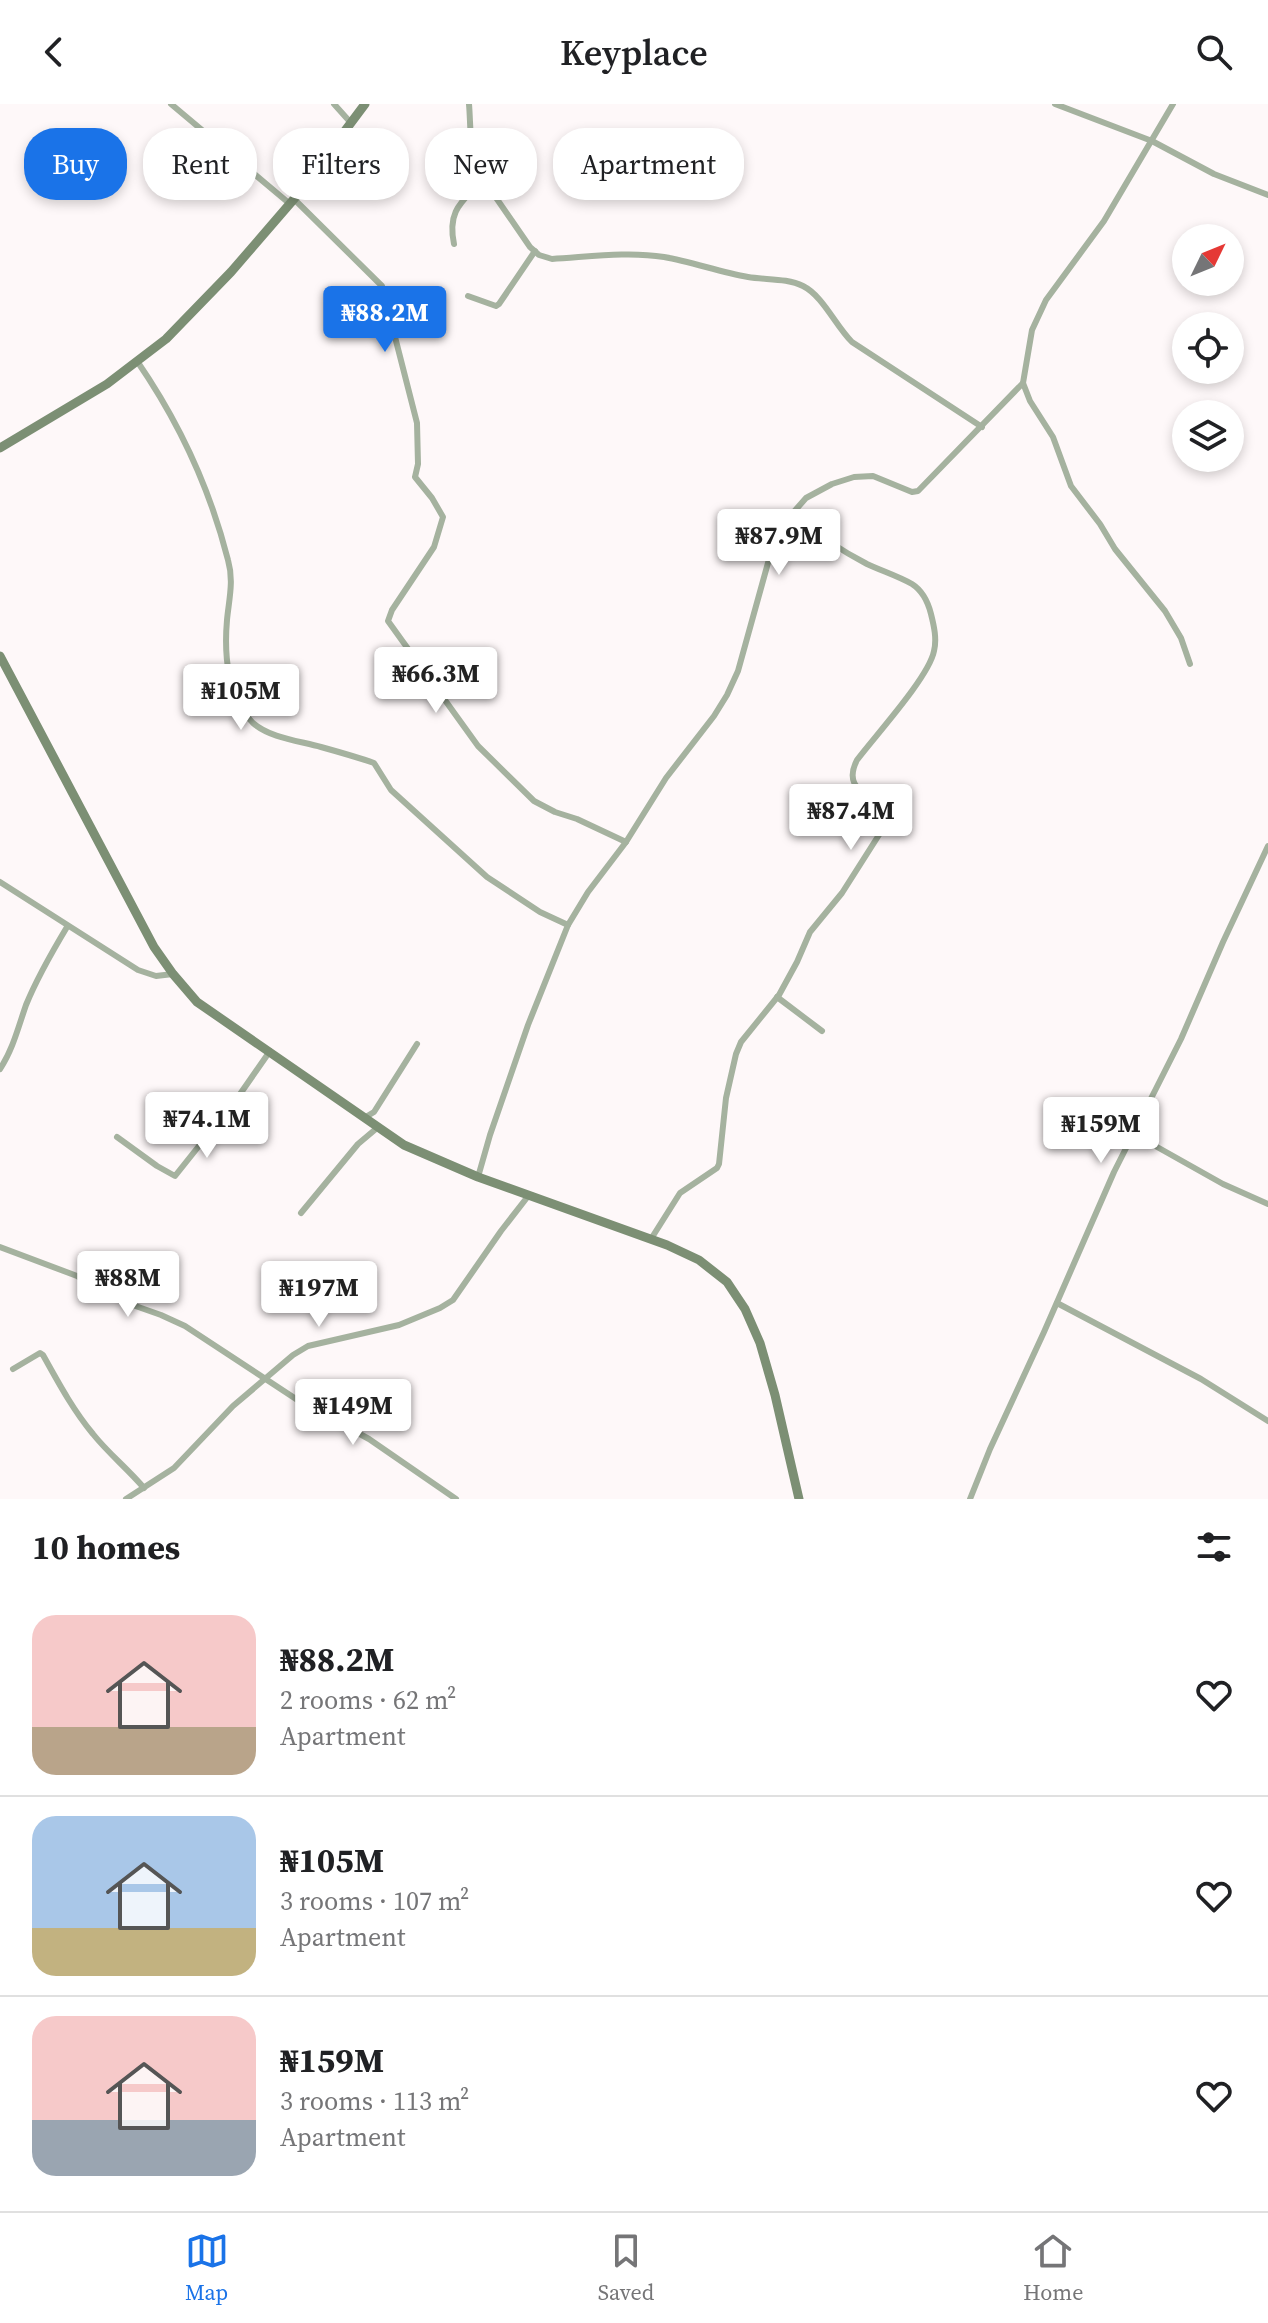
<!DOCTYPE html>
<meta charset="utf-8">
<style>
:root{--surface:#fff;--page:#f6f6f6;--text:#202124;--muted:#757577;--line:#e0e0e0;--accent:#1a73e8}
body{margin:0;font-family:"Source Serif 4",serif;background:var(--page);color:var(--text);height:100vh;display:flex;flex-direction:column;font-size:30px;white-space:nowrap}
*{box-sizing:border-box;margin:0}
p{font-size:26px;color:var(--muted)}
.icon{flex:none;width:44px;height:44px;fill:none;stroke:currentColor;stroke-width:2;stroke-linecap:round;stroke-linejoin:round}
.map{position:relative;height:1395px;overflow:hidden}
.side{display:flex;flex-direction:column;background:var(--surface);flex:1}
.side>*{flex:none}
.guide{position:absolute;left:24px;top:24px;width:800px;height:72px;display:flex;gap:16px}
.needle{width:52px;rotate:47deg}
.buttons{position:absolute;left:1172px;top:120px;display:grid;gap:16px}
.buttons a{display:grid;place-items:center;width:72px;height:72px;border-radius:50%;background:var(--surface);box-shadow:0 4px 12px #0003;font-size:40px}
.price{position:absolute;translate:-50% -68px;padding:0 18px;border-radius:8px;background:#fff;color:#222;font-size:26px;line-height:52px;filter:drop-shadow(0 2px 4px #0008)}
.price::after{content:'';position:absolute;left:50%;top:48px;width:24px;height:18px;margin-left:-12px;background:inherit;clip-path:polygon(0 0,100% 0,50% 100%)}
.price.active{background:var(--accent);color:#fff}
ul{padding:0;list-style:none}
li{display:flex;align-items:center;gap:24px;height:200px;padding:0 32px}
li+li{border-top:2px solid var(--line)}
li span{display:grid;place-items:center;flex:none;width:224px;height:160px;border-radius:24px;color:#555}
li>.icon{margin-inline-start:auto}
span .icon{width:96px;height:96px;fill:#fffc;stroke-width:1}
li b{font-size:34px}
h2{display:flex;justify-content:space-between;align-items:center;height:96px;padding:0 32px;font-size:34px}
.chip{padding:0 28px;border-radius:32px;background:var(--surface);box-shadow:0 4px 12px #0003;font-size:28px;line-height:72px}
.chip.active{background:var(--accent);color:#fff}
header{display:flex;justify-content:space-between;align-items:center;height:104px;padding:0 32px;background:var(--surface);font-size:36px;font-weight:600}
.tab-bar{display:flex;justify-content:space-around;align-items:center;height:112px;border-top:2px solid var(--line);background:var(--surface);font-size:22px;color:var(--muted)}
.tab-bar a{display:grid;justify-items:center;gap:4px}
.tab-bar .active{color:var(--accent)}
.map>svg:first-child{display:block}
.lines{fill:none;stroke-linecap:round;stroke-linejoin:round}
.street{stroke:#a5b29f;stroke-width:6}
.secondary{stroke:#7c8f74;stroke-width:9}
</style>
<header><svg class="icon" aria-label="back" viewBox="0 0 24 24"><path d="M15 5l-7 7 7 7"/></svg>Keyplace<svg class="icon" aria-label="search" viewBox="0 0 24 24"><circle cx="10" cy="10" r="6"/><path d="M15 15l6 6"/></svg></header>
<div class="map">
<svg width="1268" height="1395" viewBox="0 0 1268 1395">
<rect width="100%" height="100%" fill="#fef8f9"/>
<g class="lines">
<g class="street">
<path d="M171,0L290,100"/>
<path d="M334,0L351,19"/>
<path d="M469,0C471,24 469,47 479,69L530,143L539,151L552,155C588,153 628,147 664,153C692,158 720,168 748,173C766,176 787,174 803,182C823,192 835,221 852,238L982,323"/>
<path d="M1055,0L1152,37L1214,70L1268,91"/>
<path d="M294,95L382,182L417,319L418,360L415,373L432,394L443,413L434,443L392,506L388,517L478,642L534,697L555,708L577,715L626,738"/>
<path d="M454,140C447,106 462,98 483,75"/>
<path d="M468,192L496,202L499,200L535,147"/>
<path d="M137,257C179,318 210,385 228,456C234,477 229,495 227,516C224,550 227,593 253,619C270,634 300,637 321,643C339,648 357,653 374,659L391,686L487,773L540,808L568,821"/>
<path d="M1023,279L1030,297L1053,333L1071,382L1100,420L1115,445L1165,507L1181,534L1190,560"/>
<path d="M0,778L138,866L156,872L173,870"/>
<path d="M777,893L822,927"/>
<path d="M0,965C13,945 18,924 26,901C37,874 52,848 67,823"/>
<path d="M364,1014L374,1008L417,940"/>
<path d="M1134,1030L1223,1080L1268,1100"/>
<path d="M117,1033L157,1062L175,1072L238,993L270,947"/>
<path d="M478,1073L490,1031L528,921L568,821L588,788L626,738L666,674L714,612L727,591L738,567L771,448L784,419L806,394L832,380L854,373L873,372L912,388L918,387L1023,279L1032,226L1046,196L1104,117L1173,0"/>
<path d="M301,1109L358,1040L377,1024"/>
<path d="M651,1135L680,1089L717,1064L719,1060L726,994L736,950L741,938L779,891L797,858L810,828L842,789L884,723C892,689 837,695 857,656C875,632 929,573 934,547C937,535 934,522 931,510C928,498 923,487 912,480C898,472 882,467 867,460C840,446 815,429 791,410"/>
<path d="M0,1143L77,1172L110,1193L161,1211L185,1222L296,1295L369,1335L456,1395"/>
<path d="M1057,1199L1201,1275L1268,1317"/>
<path d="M13,1265L40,1249L43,1251C58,1278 73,1306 93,1330C108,1349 128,1365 144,1384"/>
<path d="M126,1395L174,1364L233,1302L293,1251L308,1242L399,1221L440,1204L453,1196L501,1127L529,1091"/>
<path d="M970,1395L990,1345L1044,1228L1114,1068L1181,935L1223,838L1268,742"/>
</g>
<g class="secondary">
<path d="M0,344L107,280L166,235L231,168L294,95L365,0"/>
<path d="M0,552L154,843L173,870L197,898L404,1041L478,1073L667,1141L699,1156L727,1178L745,1205L760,1239L775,1291L799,1395"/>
</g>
</g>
</svg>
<div class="buttons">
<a><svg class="needle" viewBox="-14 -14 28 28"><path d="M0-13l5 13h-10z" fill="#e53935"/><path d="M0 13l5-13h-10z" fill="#757577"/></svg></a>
<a><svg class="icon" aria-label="locate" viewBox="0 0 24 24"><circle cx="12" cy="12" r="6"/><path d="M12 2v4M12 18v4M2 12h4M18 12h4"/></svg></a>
<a><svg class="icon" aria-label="layers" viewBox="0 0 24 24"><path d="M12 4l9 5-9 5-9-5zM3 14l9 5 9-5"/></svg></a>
</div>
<b class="price active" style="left:385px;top:250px">₦88.2M</b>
<b class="price" style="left:779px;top:473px">₦87.9M</b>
<b class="price" style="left:436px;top:611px">₦66.3M</b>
<b class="price" style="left:241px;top:628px">₦105M</b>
<b class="price" style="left:851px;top:748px">₦87.4M</b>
<b class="price" style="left:207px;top:1056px">₦74.1M</b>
<b class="price" style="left:1101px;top:1061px">₦159M</b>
<b class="price" style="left:128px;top:1215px">₦88M</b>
<b class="price" style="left:319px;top:1225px">₦197M</b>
<b class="price" style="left:353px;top:1343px">₦149M</b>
<div class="guide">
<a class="chip active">Buy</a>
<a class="chip">Rent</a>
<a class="chip">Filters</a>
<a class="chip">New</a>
<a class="chip">Apartment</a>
</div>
</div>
<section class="side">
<h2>10 homes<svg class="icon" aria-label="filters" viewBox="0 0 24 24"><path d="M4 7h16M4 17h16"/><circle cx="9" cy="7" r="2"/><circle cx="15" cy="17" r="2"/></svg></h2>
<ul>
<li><span style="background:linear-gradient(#f6c9c9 70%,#b9a48a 0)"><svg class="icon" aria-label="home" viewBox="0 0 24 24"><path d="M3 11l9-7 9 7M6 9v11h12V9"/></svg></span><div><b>₦88.2M</b><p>2 rooms · 62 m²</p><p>Apartment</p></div><svg class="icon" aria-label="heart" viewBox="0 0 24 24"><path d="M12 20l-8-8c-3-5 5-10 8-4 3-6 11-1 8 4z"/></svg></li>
<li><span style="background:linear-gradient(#a9c7e8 70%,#c2b280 0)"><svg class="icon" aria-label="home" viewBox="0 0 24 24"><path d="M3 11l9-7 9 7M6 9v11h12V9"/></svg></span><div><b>₦105M</b><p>3 rooms · 107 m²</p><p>Apartment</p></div><svg class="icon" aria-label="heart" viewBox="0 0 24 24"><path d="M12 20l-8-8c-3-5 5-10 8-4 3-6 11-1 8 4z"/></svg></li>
<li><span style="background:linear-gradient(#f6c9c9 65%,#9aa5b1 0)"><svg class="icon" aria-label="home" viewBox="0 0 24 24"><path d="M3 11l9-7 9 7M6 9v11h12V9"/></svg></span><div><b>₦159M</b><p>3 rooms · 113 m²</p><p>Apartment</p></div><svg class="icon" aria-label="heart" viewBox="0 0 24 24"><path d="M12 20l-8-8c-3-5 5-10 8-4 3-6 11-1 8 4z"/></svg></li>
</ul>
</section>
<nav class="tab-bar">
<a class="active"><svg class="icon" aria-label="map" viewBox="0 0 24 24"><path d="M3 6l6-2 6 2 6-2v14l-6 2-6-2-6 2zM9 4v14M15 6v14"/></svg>Map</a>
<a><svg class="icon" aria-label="saved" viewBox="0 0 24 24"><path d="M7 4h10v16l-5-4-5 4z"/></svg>Saved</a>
<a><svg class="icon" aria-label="home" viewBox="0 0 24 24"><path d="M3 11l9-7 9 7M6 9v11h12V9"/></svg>Home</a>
</nav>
